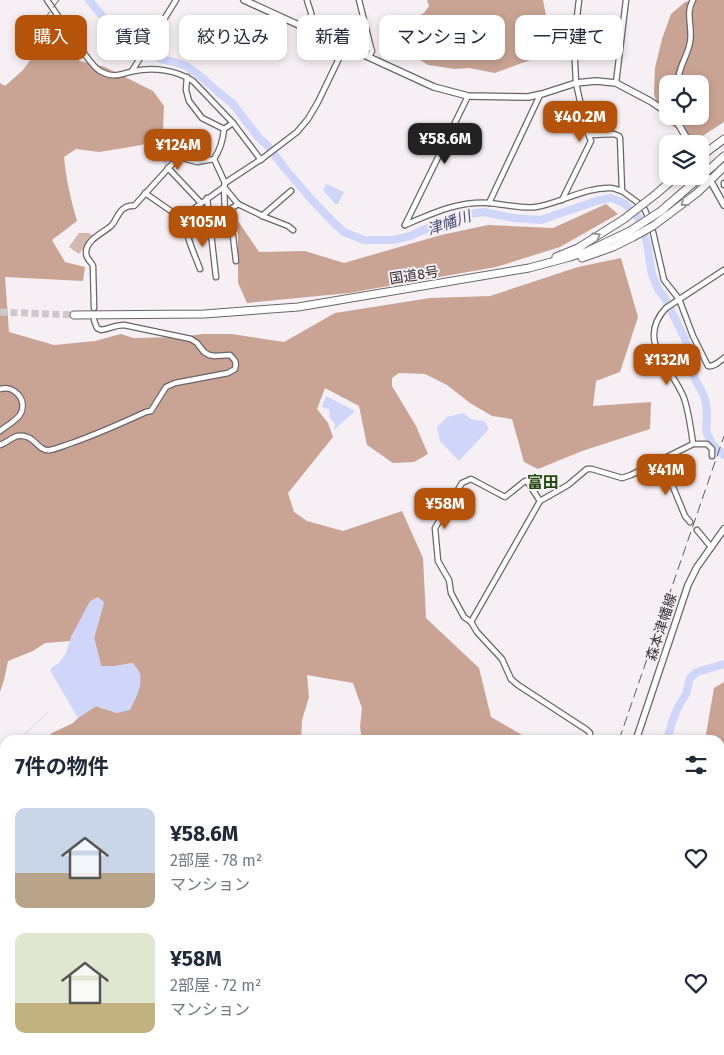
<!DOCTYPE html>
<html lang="ja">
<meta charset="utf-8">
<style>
:root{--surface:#fff;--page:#f6f6f7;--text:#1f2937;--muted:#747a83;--accent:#b45309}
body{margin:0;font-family:"Fira Sans","Noto Sans JP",sans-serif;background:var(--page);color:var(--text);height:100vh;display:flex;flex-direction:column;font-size:19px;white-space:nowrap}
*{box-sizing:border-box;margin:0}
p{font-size:16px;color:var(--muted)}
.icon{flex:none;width:28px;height:28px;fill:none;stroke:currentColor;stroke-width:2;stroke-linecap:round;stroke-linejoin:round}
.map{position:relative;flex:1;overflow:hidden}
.side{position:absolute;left:0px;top:735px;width:725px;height:320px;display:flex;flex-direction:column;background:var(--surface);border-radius:15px 15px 0 0;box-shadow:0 2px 8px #0003}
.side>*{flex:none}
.guide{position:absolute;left:15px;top:15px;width:695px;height:45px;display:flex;gap:10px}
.fabs{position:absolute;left:659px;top:75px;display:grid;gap:10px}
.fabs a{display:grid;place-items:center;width:50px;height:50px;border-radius:10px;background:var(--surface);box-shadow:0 2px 8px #0003;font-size:25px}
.price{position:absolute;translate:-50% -42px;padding:0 11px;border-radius:10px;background:var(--accent);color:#fff;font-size:16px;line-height:32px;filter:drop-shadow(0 1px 2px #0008)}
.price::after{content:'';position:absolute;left:50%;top:30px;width:15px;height:11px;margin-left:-8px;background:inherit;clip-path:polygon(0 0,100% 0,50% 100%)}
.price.active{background:#222;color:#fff}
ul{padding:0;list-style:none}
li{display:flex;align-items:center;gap:15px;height:125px;padding:0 15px}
li span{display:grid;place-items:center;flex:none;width:140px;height:100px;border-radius:10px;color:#555}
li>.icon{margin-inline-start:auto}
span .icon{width:60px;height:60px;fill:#fffc;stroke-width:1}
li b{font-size:21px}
h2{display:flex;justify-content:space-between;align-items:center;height:60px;padding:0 15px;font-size:21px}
.chip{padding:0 18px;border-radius:10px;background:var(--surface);box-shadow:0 2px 8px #0003;font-size:18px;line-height:45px}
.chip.active{background:var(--accent);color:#fff}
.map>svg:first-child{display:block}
.green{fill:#d4b9ae}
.forest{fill:#c9a495;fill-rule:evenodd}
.water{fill:#cfd6f9}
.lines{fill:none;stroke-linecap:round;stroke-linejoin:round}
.stream{stroke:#cfd6f9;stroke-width:1}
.river{stroke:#cfd6f9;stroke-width:8}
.highway-tunnel{stroke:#cfc9cc;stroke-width:7;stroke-dasharray:7 3.5;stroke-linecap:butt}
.minor-casing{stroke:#6b6569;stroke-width:7}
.major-casing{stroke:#6b6569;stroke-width:8}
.highway-casing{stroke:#6b6569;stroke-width:9}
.minor{stroke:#fff;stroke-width:4.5}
.major{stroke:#fff;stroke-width:5.5}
.highway{stroke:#fff;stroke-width:7}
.rail{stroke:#605c5e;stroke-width:1;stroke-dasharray:10 5;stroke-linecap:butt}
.highway-bridge-casing{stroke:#6b6569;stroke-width:9;stroke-linecap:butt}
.highway-bridge{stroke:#fff;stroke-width:7}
.oneway{stroke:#999898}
.labels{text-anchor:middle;stroke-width:4;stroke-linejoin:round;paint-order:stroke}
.street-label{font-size:14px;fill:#333032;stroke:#f6eff3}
.water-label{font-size:15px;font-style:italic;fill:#454c7b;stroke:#f6eff3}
.quarter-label{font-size:16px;font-weight:bold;fill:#214b0f;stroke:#f6eff3}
</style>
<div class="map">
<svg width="724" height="1055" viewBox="0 0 724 1055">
<rect width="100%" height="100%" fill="#f6eff3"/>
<path class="green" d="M79,233H89L93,236L79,254L69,247Z"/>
<g class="forest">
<path d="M427,0H543L548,26L541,49L530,60L495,73L469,68L455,69L428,65L412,55L404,43L401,32L408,21L424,13L429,6Z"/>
<path d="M693,0H724V122L701,137L686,135L662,119L654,94L655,68L662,39L671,14L685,2ZM668,84H700V116H668Z"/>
<path d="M53,28L80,61L105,67L153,91L164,106L163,130L142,145L99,152L76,149L64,157C66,179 71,200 77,221L52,240L65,262L85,267L83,281L5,277L9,332L54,345L95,341L121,334L133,338L182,337L202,334H232L284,342L335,313L430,298L490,296L578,267L621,258L638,317L620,372L596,381L593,406L651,402L650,429L582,451L538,469L524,462L512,419L492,416L470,403L447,385L425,374L399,373L392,378V386L416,426L428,454L414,462L393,463L367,445L359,406L325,388L317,409L328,423L333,437L288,493L294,512L307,521L343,531L402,511L423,558L426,618L479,668L491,717L531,740H362L360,727L362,708L353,683L307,675L309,697L302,720L301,740H45L52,733L73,723L78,718L96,706L117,713L133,663L115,666H101L94,638L104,602L72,635L70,641L45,643L33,651L8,661L4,680L0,692V83L5,86L23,70Z"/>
<path d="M606,204L618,214L560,247L496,267L349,293L247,303L238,283V221L259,252L305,251L344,263L441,235L488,225L553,228Z"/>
<path d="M724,682V842L720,841V740H705L714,688Z"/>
<path d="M3,797H5V1050H118L120,1055H0V801Z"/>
<path d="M724,960V1055H593L599,1050H720V963Z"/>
</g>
<g class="water">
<path d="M168,148L179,150L182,155L175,158L165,165L160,158L157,151Z"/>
<path d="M326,184L344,192L338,204H335L323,190Z"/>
<path d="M326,396L355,411L334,430L335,424L330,418L329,409L322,407Z"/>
<path d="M463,413L471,419L484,421L489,429L459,461L440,441L437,427L447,417Z"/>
<path d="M98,597L104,602L94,638L101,666H115L133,663C135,666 139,670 140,674C143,686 135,700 130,710L117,713L96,706L78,718L51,672V668L59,663L66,653L72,635L90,601Z"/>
</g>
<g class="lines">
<g class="stream">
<path d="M19,740L47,713"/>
<path d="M0,760L5,755"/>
</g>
<g class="river">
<path d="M89,0L121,39L153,54L161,59L174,62L186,66L199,75L218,92L232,103L259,138L267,145L287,171L312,200L333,222L344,232L364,240H393L410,236L437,224L469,214L484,212L513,218L541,220L596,201L611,198L624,203L638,217L647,243L652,274L658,289L665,298L685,339L695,379L704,396L706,404L707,415L706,431L712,444L724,455"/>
<path d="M667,740L672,722L678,707L686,694L690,678L697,672L724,664"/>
<path d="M446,1055L448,1050"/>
</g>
<path class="highway-tunnel" d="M0,312L74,315"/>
<defs>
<g id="minor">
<path d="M47,0C58,16 69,32 80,48C86,55 92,66 100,71C115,79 120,74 134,71C154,67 176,70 193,81L233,123L224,129C223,141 220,150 214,159L197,162L183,158L175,161L134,206C130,205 127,206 123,209C118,213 116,220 112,225C104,233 86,239 86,253C86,259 91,261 93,266L94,308"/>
<path d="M307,0C310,12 315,17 310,30"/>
<path d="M359,0L371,48L372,51L369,57"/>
<path d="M132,71L176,0"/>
<path d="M187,77L186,90L189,101L202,118L224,129"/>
<path d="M616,83L626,0"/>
<path d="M678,84C677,69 688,56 690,42C693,28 685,13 693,0"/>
<path d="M233,123L261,160"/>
<path d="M679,125L682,121L683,116"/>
<path d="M590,135L614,134L619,136L620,138L622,191L637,202L645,210L647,215L653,232L664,280L679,299L693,336L708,366C714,367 719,362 724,358"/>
<path d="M214,159L225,183L224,187L225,213L233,236L236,261"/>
<path d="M168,168L201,203"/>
<path d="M225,183L263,158L297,132L308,119L318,102L345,46"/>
<path d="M724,183V185"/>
<path d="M145,193L181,218L225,213L238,204L265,217L288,226L293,230"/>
<path d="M207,198L216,277"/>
<path d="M562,200L591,141L586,128L576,83L574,42L579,0"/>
<path d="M489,203L540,95"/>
<path d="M262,216L291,191"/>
<path d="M405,225C433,213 458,201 489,203C502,204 524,209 536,207C561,203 585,187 611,188C614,188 618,190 622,191"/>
<path d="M405,225L468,96"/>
<path d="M200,269C194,253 186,237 185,220L181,218L224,187L238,204"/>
<path d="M0,389C14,385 27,399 21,413C19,419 5,427 0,431"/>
<path d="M693,444H707L712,449V456"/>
<path d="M0,445C6,443 11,438 17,436C35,433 37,452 50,450C57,449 65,445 72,443C97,434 122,423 146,412L151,411L166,387L175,383L191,380L228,373L235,369C237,362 235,360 230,355L215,356L209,355L204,352L197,343L191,339L124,325C115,325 109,329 101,330L97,328L94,320"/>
<path d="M662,460L685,516L690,522"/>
<path d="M697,530L711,547"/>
<path d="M471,622L540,501"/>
<path d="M590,740V733L587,730L518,685L511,679L502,659L477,632L471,622L464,617L451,593L449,580L438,561L435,528L462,483L471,479L505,497L525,481H527L540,501L568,485L587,469H592L622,478L631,475L693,444C691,429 689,413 684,398C672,367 635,341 666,308L724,270"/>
<path d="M344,1050L349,1055"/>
<path d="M331,1055L335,1050"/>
<path d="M523,1055L527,1050"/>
<path d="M552,1055V1050"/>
</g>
<g id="major">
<path d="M244,0L434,87L468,96L528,97L542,94L576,83L596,81L616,83L650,101L668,113"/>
<path d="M670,116L679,125L690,144"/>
<path d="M700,162L724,205"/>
<path d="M636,740L688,585L697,567L724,529"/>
<path d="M407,1055L411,1050"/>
</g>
<g id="highway">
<path d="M700,157L724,139"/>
<path d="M713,166L724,156"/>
<path d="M656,194L677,176"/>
<path d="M669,214L697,193L724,167"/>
<path d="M556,257L578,248L624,219"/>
<path d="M582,258L613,247L633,237"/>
<path d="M74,315L204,314L298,307L529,268L570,257L588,251L630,231"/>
</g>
</defs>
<use href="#minor" class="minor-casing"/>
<use href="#major" class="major-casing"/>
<use href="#highway" class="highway-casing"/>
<use href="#minor" class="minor"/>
<use href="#major" class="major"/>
<use href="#highway" class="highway"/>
<g class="rail">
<path d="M16,55L59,0"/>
<path d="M619,740L724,436"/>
<path d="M395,1055L399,1050"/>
</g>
<defs>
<g id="highway-bridge">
<path d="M624,219L656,194"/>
<path d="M630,231L661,211L713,166"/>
<path d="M633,237L653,226L669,214"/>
</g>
</defs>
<use href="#highway-bridge" class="highway-bridge-casing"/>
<use href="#highway-bridge" class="highway-bridge"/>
</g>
<defs><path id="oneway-chevron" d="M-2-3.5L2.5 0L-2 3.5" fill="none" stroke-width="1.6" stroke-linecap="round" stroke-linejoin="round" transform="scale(1.25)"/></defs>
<g class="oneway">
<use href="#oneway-chevron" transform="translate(684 203) rotate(142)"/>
<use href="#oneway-chevron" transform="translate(597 236) rotate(-32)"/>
</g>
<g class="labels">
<g class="street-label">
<text transform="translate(414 275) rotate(-9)" y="5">国道8号</text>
<text transform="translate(661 627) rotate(-72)" y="5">森本津幡線</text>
</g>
<g class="water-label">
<text transform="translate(449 223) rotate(-19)" y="5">津幡川</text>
</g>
<g class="quarter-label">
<text x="543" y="488">富田</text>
</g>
</g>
</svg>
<div class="fabs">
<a><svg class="icon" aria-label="locate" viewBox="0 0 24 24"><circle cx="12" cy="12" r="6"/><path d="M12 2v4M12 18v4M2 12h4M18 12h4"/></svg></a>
<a><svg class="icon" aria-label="layers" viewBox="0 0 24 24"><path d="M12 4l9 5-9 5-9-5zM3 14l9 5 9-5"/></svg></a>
</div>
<b class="price" style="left:580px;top:143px">¥40.2M</b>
<b class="price active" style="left:445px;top:165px">¥58.6M</b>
<b class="price" style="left:178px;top:171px">¥124M</b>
<b class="price" style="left:203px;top:248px">¥105M</b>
<b class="price" style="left:667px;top:386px">¥132M</b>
<b class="price" style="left:666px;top:496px">¥41M</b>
<b class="price" style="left:445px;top:530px">¥58M</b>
<div class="guide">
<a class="chip active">購入</a>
<a class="chip">賃貸</a>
<a class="chip">絞り込み</a>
<a class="chip">新着</a>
<a class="chip">マンション</a>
<a class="chip">一戸建て</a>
</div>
<section class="side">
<h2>7件の物件<svg class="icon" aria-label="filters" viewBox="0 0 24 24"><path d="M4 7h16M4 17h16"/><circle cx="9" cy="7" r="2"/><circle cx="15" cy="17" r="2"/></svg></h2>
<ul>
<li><span style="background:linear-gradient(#c9d6e8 65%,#b9a48a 0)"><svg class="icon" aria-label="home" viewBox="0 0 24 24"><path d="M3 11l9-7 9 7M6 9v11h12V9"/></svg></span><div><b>¥58.6M</b><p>2部屋 · 78 m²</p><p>マンション</p></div><svg class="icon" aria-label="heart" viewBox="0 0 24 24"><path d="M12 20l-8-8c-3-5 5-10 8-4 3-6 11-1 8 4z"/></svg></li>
<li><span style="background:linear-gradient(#dfe7d0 70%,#c2b280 0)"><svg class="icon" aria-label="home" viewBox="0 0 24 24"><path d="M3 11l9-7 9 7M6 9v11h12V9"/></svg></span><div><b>¥58M</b><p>2部屋 · 72 m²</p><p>マンション</p></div><svg class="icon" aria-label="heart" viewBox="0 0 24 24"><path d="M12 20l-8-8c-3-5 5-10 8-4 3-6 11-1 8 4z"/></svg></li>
</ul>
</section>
</div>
